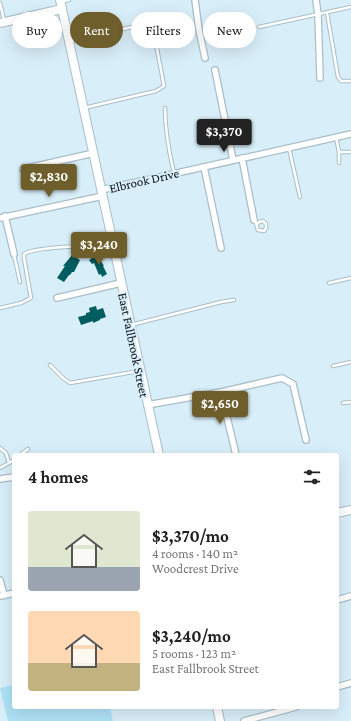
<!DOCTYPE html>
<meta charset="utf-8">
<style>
:root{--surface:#fff;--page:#f6f6f6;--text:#222;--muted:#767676;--accent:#6e5e2b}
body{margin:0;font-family:"Crimson Pro",serif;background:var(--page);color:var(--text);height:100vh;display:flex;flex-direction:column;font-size:15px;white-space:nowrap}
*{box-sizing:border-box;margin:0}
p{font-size:13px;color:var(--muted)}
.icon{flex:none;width:22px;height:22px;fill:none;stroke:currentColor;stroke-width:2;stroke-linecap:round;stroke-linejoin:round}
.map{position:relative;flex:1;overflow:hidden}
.side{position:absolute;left:12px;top:453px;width:327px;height:256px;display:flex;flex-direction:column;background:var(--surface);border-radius:4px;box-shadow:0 4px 16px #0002}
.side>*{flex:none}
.top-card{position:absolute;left:12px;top:12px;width:327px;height:36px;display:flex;gap:8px}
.price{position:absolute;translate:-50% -34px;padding:0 9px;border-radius:4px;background:var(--accent);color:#fff;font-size:13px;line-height:26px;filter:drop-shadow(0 1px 2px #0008)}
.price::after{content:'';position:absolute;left:50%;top:24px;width:12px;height:9px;margin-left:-6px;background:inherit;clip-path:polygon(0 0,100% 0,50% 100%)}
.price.current{background:#222;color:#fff}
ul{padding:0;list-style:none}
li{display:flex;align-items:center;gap:12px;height:100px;padding:0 16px}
li span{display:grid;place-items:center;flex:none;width:112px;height:80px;border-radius:4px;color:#555}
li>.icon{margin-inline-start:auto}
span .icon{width:48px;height:48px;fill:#fffc;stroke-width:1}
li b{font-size:17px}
h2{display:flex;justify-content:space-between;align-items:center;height:48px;padding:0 16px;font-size:17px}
.chip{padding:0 14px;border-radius:18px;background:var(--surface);box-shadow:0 4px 16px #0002;font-size:14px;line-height:36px}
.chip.current{background:var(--accent);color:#fff}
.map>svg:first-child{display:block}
.green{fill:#aee1f5}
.building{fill:#015d5f}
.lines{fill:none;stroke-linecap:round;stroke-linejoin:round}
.lane-casing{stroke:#a9bec7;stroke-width:4.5}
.street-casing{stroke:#a9bec7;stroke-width:8}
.secondary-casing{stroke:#a9bec7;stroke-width:10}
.lane{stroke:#fff;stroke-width:2.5}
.street{stroke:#fff;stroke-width:5.5}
.secondary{stroke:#fff;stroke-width:8}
.labels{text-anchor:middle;stroke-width:4;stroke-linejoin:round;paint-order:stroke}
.street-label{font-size:13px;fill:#080f12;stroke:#d8eef8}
</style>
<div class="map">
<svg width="351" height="721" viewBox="0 0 351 721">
<rect width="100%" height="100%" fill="#d8eef8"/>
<path class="green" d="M14,685V707H110L113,721H8L0,688Z"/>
<g class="building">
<path d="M72,255L80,260L74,272H72L70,275H69L64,282L57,278L65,266H63Z"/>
<path d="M97,255L104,266H103L107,274L102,277L101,274L99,275L94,263L92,264L89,260Z"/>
<path d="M96,306L97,310L103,308L106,317L100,319V320L93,323V321L81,325L78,317L86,315V313L90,312L89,308Z"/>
</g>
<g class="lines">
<defs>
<g id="lane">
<path d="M61,2L69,0"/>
<path d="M0,3L4,20"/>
<path d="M327,13L338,77L341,81H351"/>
<path d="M259,27L351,7"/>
<path d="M70,41L141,25L150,26L154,33L164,86L156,91L84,108"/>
<path d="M165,108C165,130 169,152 174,173"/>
<path d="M336,137L339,152V163"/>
<path d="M289,148L300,197"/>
<path d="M339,152H351"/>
<path d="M255,220L258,230L264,231L266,228V224L263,221L259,222L257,224"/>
<path d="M14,255L20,282"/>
<path d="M329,283L351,278"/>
<path d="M0,308L21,303L31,298L24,258V254C35,246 95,246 112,245"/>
<path d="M131,325L221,302L234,300"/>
<path d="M50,365L63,378L70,383L139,371"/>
<path d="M333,366L351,362"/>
<path d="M343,403L351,402"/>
<path d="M0,448L6,453L9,463L0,468"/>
<path d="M20,455L28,449"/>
<path d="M9,463L14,460"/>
</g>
<g id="street">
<path d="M195,0L199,30L205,58"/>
<path d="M316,0L318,14L320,78"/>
<path d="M215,70L233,160"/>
<path d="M242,158L254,220"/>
<path d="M204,167L221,248"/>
<path d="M23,169L94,153"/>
<path d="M101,190L351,134"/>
<path d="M5,216L14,254"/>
<path d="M0,218L103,196"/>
<path d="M57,298L121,283"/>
<path d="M221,392L236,455"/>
<path d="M147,405L221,392L282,378L293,384L306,440"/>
<path d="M0,479L14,477"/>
<path d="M0,580L4,595"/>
<path d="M1,596L14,593"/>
<path d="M337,600L351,596"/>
<path d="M337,687L351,683"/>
<path d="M244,721L296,707"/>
</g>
<g id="secondary">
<path d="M60,0L159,455"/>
<path d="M0,23L62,9"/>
<path d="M337,513L351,510"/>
<path d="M217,707L220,721"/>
</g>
</defs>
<use href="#lane" class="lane-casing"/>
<use href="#street" class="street-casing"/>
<use href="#secondary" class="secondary-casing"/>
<use href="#lane" class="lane"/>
<use href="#street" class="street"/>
<use href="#secondary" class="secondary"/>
</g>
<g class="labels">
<g class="street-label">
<text transform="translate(144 180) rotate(-13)" y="5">Elbrook Drive</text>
<text transform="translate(134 345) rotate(78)" y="5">East Fallbrook Street</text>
</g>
</g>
</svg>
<b class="price current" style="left:224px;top:153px">$3,370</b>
<b class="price" style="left:49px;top:198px">$2,830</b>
<b class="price" style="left:99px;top:266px">$3,240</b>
<b class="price" style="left:220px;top:425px">$2,650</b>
<div class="top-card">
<a class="chip">Buy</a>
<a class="chip current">Rent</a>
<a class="chip">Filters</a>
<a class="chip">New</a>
</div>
<section class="side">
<h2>4 homes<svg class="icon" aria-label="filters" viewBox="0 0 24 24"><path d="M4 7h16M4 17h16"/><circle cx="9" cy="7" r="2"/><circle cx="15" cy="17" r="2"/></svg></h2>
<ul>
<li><span style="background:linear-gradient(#dfe7d0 70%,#9aa5b1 0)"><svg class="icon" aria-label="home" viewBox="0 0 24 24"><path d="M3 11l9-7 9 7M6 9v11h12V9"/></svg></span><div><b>$3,370/mo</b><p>4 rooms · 140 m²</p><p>Woodcrest Drive</p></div></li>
<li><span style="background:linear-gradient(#ffd9b3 65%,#c2b280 0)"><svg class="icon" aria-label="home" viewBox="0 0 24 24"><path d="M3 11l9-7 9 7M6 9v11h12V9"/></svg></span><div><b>$3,240/mo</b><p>5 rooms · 123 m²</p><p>East Fallbrook Street</p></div></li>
</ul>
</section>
</div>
